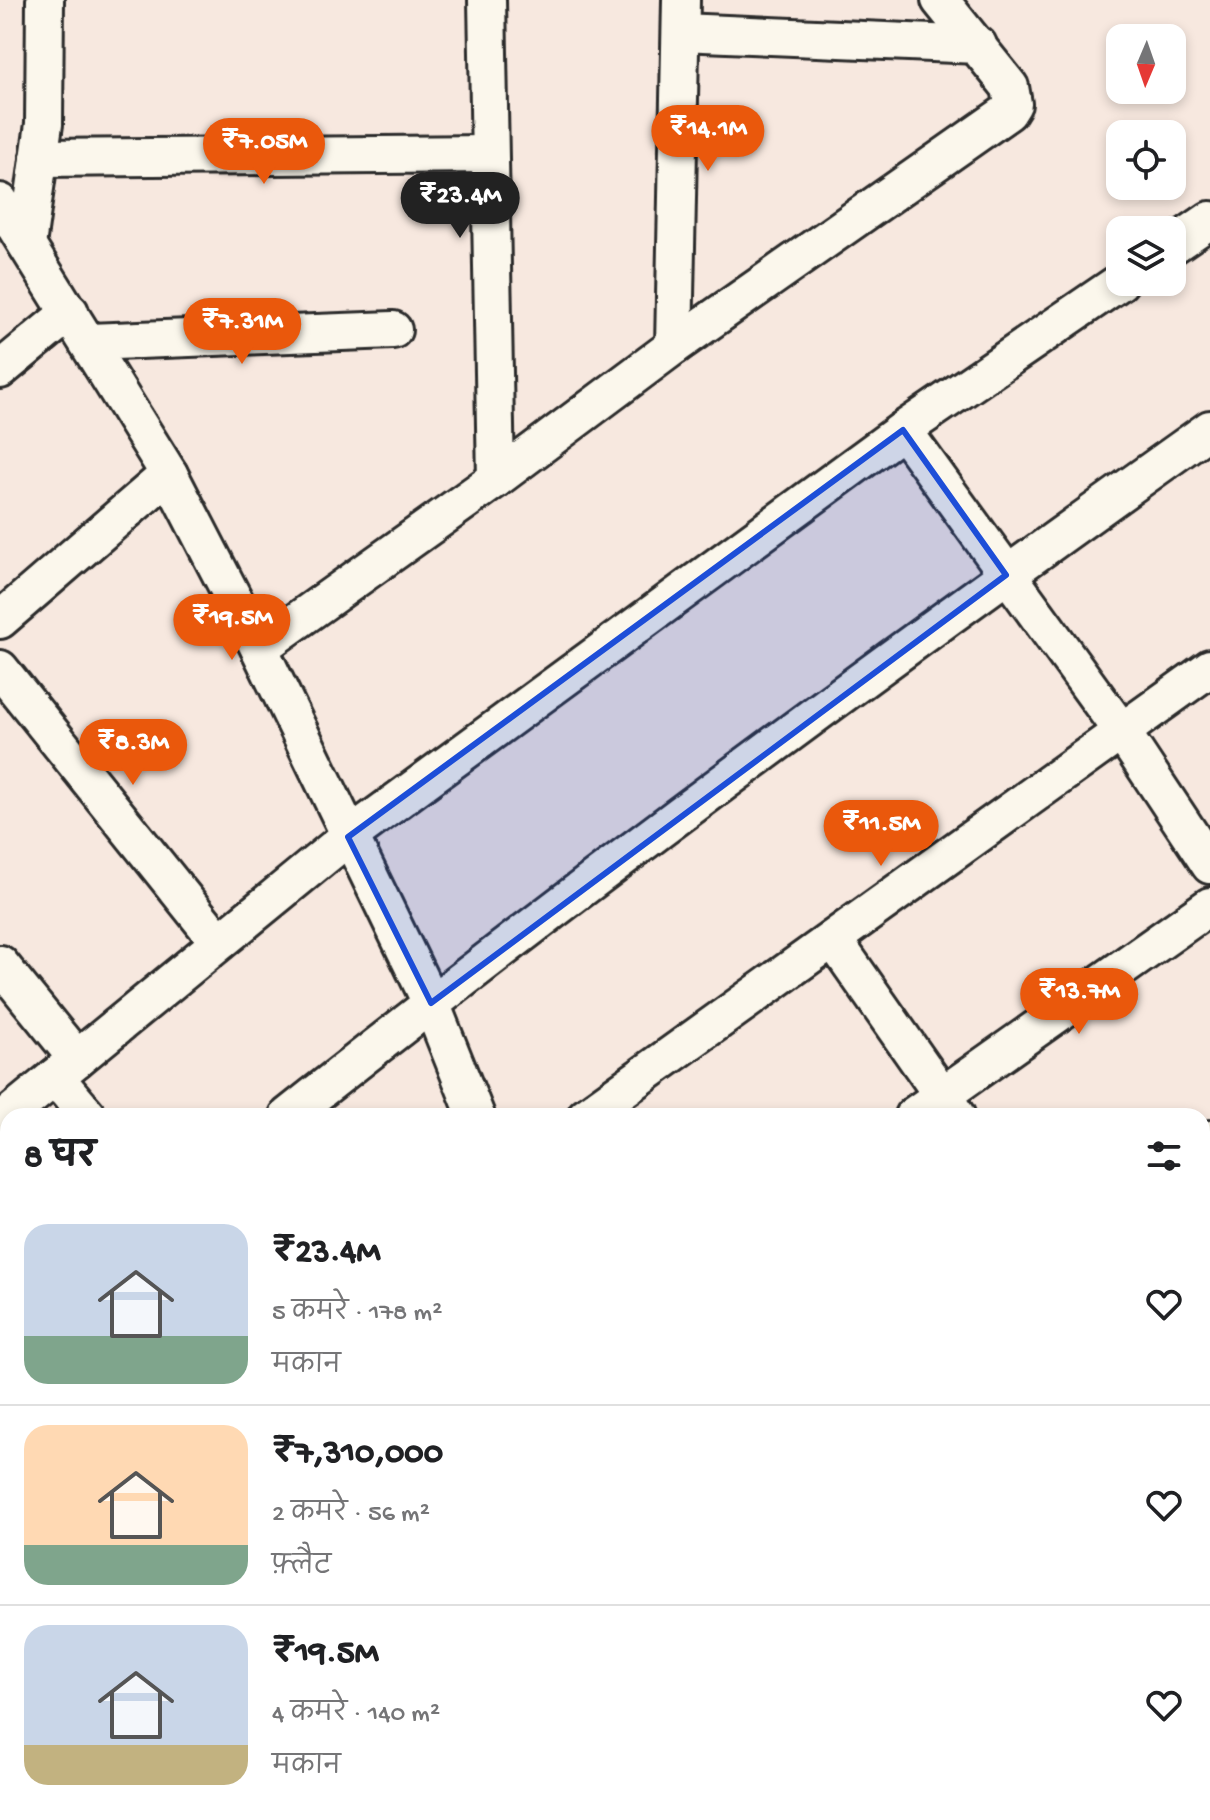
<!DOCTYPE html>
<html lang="hi">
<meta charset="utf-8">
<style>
:root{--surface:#fff;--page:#f6f6f6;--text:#202124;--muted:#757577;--line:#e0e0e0;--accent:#ea580c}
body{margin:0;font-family:"Gochi Hand","Playpen Sans Deva",sans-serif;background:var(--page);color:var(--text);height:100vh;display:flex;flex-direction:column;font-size:30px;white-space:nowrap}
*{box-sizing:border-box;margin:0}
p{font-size:26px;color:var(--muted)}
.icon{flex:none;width:44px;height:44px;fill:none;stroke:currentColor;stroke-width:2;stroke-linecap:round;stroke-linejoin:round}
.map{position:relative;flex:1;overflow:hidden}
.sheet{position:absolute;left:0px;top:1108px;width:1210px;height:712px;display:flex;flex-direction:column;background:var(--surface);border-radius:24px 24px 0 0;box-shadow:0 4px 12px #0003}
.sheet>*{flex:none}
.needle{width:52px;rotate:182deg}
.fabs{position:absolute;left:1106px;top:24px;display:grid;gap:16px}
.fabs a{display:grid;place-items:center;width:80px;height:80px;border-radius:16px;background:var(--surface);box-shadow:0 4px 12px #0003;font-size:40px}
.price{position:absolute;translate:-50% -68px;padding:0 18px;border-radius:28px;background:var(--accent);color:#fff;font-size:26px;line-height:52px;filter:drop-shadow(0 2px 4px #0008)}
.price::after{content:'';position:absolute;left:50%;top:48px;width:24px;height:18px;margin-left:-12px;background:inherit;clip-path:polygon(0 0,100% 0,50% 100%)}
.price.on{background:#222;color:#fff}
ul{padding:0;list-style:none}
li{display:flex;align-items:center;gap:24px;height:200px;padding:0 24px}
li+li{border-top:2px solid var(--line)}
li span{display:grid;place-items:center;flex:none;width:224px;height:160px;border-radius:24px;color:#555}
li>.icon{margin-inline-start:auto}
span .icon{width:96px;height:96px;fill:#fffc;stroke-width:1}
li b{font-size:34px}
h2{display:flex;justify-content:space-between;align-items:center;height:96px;padding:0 24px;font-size:34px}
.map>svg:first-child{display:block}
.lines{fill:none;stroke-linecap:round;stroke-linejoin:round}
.minor-casing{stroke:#2b2b2b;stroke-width:42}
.minor{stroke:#fbf7ec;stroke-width:36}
.marked{fill:#1d4ed8;fill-opacity:0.2;stroke:#1d4ed8;stroke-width:6;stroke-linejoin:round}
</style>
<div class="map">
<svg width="1210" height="1820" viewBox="0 0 1210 1820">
<rect width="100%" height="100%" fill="#f7e8df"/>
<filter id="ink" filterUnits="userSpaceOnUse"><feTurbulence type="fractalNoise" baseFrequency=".0125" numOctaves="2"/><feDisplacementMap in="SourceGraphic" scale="16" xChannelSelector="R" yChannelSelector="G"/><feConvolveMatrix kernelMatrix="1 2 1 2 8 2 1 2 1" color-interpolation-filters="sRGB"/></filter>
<g filter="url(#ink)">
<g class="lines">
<defs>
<g id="minor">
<path d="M487,0L496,479"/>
<path d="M681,32L978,45"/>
<path d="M39,158L488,154"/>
<path d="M0,202L169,474L259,648L431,1003L476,1116"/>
<path d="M27,245L44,124L45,0"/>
<path d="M1172,246L1210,220"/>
<path d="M89,342L393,330"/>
<path d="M674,346L681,0"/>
<path d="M0,370L70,312"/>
<path d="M903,430L1122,732L1210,865"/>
<path d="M0,620L169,474"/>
<path d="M259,648L496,479L674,346L1008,112L1013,104L1010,87L940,0"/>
<path d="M0,669L219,942"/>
<path d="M833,939L956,1115"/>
<path d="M0,964L77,1059"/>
<path d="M55,1077L88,1116"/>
<path d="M288,1116C588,878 898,651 1210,429"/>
<path d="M586,1116L1210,668"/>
<path d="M913,1116L1210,906"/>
<path d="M0,1122L348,837L903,430L1120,282"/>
<path d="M1202,1145L1210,1139"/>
<path d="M0,1252L8,1262"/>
<path d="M1202,1364L1210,1365"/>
<path d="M1202,1552H1210"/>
<path d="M0,1571L8,1581"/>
<path d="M1202,1773H1210"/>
<path d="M1,1820L12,1812"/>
<path d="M292,1820L302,1812"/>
<path d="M479,1820V1812"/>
<path d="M675,1820L676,1812"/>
<path d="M889,1820V1812"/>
<path d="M1104,1820V1812"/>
</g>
</defs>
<use href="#minor" class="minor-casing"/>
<use href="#minor" class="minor"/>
</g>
</g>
<path class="marked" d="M903,430L1006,575L431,1003L348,837Z"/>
</svg>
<div class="fabs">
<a><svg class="needle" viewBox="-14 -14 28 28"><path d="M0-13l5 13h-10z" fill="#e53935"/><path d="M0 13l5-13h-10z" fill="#757577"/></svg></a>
<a><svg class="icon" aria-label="locate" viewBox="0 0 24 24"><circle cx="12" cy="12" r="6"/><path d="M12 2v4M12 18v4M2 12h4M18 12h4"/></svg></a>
<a><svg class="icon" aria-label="layers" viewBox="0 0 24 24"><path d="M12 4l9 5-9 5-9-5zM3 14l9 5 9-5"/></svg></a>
</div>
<b class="price" style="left:708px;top:173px">₹14.1M</b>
<b class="price" style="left:264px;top:186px">₹7.05M</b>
<b class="price on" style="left:460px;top:240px">₹23.4M</b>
<b class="price" style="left:242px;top:366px">₹7.31M</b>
<b class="price" style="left:232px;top:662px">₹19.5M</b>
<b class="price" style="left:133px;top:787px">₹8.3M</b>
<b class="price" style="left:881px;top:868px">₹11.5M</b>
<b class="price" style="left:1079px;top:1036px">₹13.7M</b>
<section class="sheet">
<h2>8 घर<svg class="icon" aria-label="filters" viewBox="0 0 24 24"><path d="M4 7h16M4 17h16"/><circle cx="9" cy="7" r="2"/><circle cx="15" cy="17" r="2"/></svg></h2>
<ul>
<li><span style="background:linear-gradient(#c9d6e8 70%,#7fa58c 0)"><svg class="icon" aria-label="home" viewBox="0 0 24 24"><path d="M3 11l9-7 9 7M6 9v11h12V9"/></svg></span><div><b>₹23.4M</b><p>5 कमरे · 178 m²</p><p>मकान</p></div><svg class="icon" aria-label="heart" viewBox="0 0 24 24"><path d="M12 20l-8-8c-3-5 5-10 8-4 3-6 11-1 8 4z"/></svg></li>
<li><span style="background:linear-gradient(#ffd9b3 75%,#7fa58c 0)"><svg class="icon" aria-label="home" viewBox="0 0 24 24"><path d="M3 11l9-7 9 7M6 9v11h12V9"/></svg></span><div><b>₹7,310,000</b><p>2 कमरे · 56 m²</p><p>फ़्लैट</p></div><svg class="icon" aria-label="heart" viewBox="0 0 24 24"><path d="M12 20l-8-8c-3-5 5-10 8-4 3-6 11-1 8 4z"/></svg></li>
<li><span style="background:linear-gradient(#c9d6e8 75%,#c2b280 0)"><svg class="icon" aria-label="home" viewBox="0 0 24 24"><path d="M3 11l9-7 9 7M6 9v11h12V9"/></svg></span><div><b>₹19.5M</b><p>4 कमरे · 140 m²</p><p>मकान</p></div><svg class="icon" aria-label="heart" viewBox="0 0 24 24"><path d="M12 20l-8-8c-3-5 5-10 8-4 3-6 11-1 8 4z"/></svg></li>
</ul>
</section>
</div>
